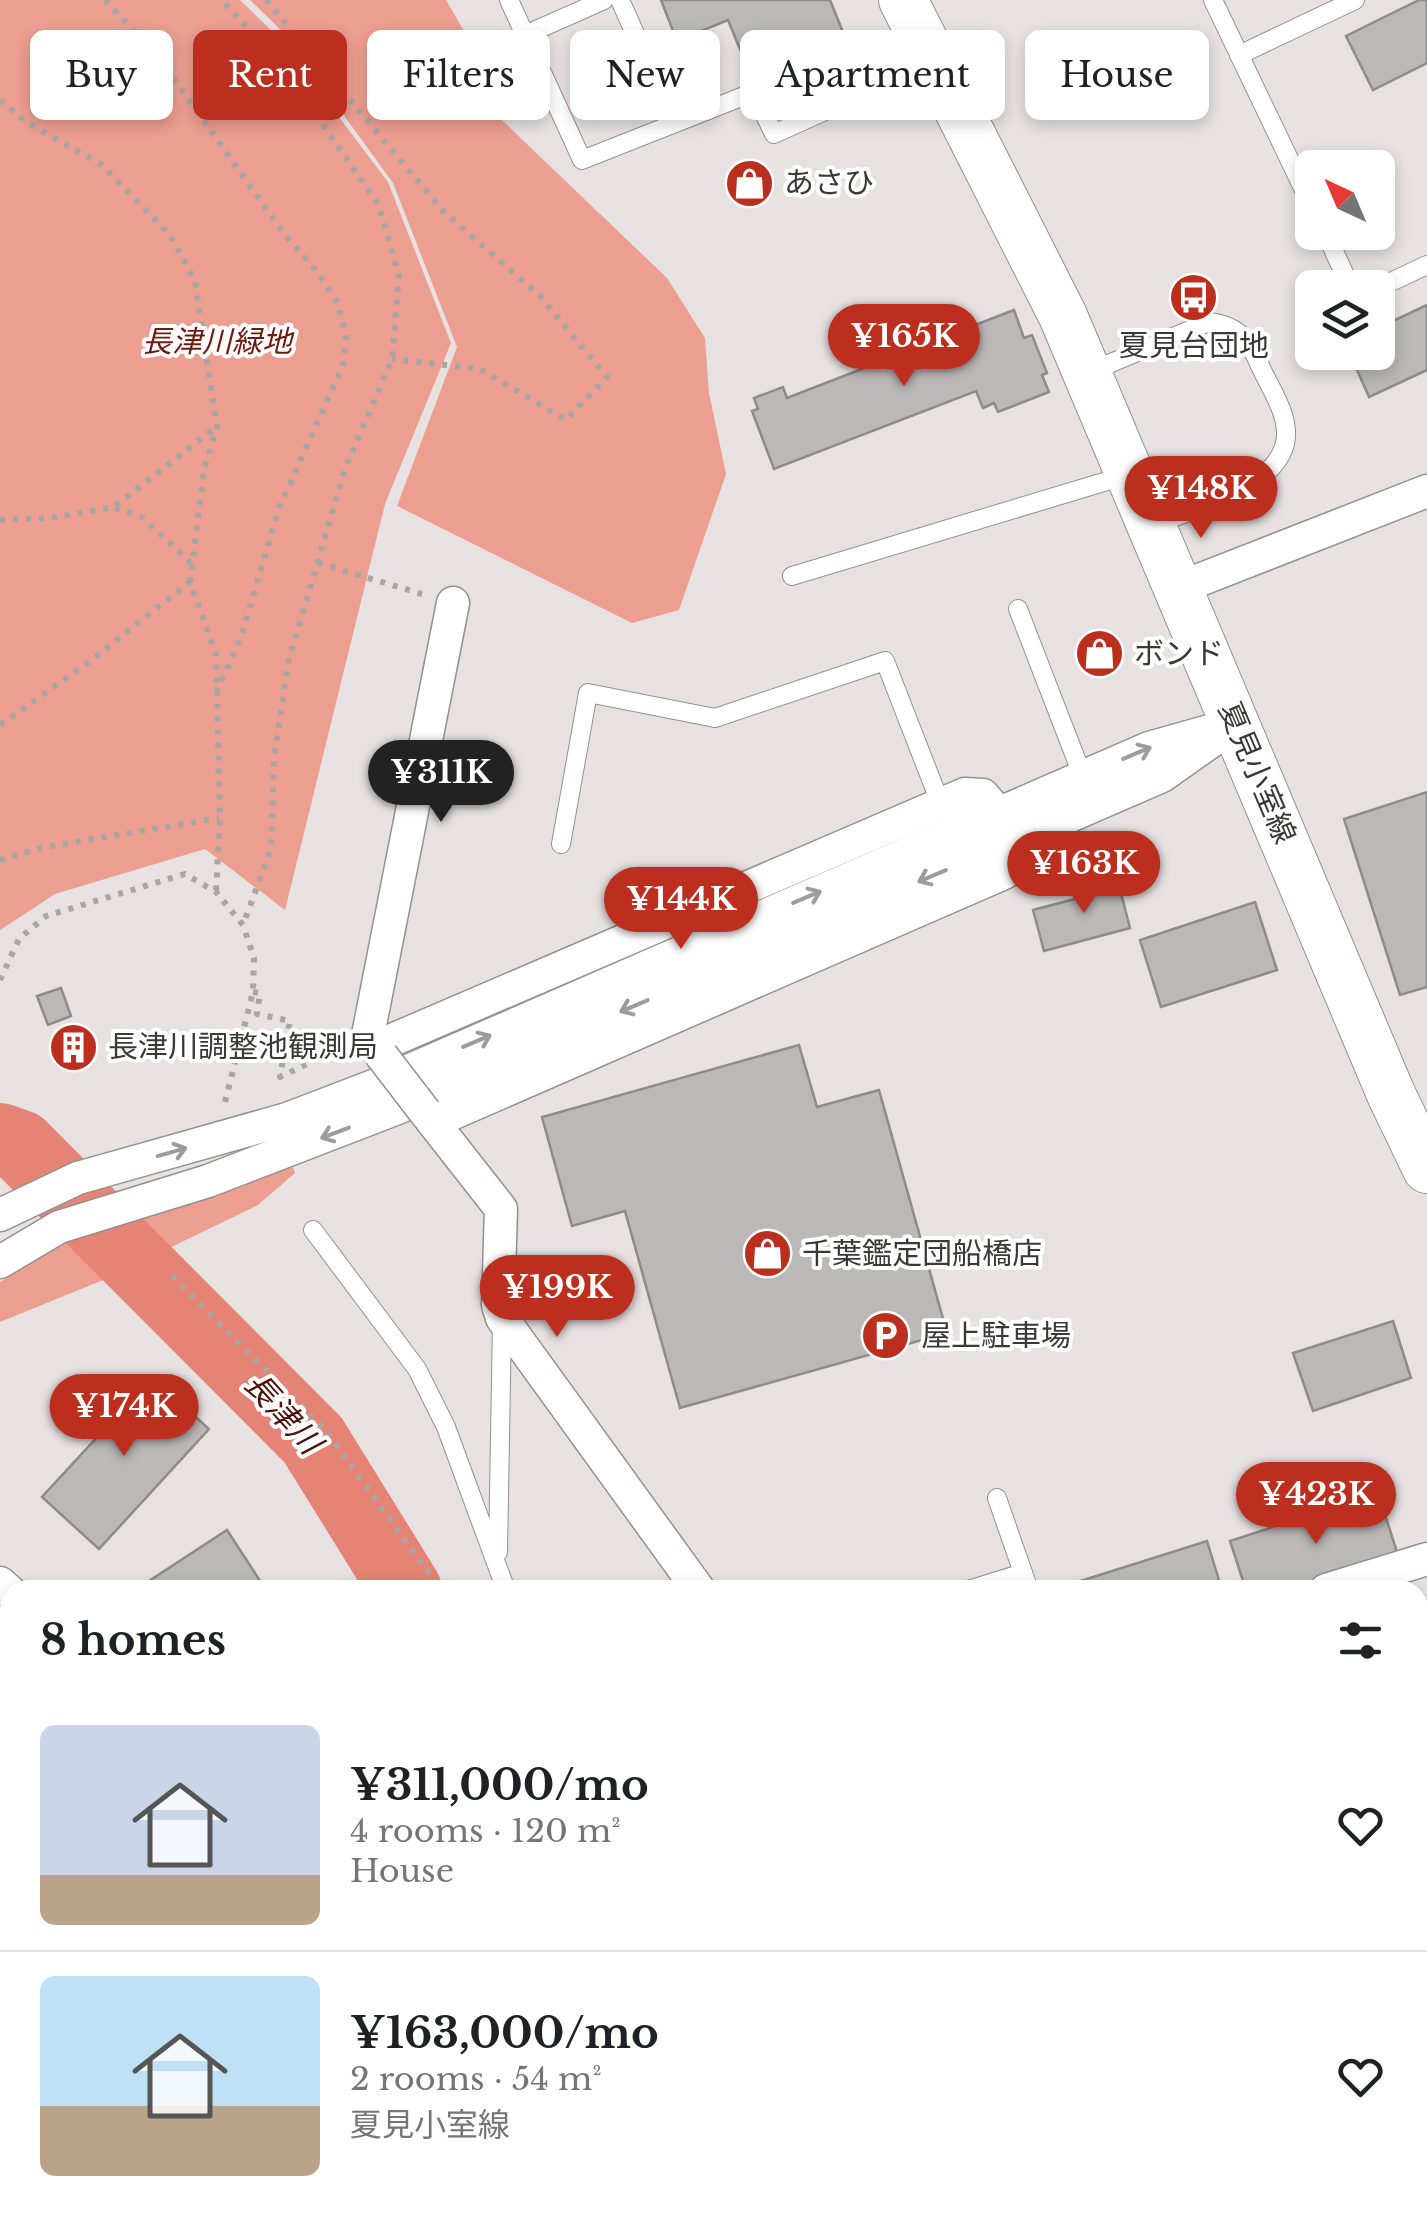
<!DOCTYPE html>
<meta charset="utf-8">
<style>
:root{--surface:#fff;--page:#f2f2f2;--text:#202124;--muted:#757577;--line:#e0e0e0;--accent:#bc2f1f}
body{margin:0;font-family:"Libre Baskerville","Noto Sans JP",serif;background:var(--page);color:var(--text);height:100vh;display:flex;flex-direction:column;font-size:38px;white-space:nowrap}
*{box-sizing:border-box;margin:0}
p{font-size:32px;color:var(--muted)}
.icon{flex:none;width:55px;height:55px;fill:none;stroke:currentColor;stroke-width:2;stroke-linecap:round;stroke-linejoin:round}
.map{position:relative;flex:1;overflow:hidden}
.sheet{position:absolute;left:0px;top:1580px;width:1428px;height:640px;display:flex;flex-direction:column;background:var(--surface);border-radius:30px 30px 0 0;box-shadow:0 5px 15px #0003}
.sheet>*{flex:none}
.banner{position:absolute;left:30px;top:30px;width:1368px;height:90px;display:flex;gap:20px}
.needle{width:65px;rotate:316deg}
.controls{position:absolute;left:1295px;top:150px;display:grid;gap:20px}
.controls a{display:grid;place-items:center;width:100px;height:100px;border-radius:15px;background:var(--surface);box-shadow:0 5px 15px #0003;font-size:50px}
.price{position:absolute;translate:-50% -85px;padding:0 22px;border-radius:35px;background:var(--accent);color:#fff;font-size:32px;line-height:65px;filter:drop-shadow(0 2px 5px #0008)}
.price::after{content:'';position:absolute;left:50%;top:60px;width:30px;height:22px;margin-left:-15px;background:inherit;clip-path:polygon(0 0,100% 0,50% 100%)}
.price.on{background:#222;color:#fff}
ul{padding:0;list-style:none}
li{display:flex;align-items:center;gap:30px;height:250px;padding:0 40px}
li+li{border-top:2px solid var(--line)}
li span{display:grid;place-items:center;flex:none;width:280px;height:200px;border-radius:15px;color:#555}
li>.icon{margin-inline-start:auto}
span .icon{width:120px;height:120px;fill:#fffc;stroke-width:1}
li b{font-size:42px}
h2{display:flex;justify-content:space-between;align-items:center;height:120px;padding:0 40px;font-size:42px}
.tag{padding:0 35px;border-radius:15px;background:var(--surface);box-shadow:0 5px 15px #0003;font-size:35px;line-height:90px}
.tag.on{background:var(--accent);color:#fff}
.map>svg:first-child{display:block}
.green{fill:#ec9e90}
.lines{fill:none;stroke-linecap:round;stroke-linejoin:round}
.river{stroke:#e58474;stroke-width:72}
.building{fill:#bcb8b7;stroke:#8f8b8a;stroke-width:2.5}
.service-casing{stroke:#959090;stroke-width:20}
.minor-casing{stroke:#959090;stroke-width:35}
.secondary-casing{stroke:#959090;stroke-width:50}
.path{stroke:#a9a5a4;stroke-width:6;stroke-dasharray:5 8;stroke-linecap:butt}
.service{stroke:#fff;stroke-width:18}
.minor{stroke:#fff;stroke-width:32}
.secondary{stroke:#fff;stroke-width:48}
.minor-bridge-casing{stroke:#959090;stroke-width:35;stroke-linecap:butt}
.minor-bridge{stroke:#fff;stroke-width:32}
.oneway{stroke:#9d9c9c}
.labels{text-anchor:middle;stroke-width:8;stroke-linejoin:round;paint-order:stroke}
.poi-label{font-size:30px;fill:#3b3938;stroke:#fff;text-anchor:start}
.park-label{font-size:30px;font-style:italic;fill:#6f190f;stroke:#fff}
.street-label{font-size:30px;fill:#3b3938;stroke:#fff}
.water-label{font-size:32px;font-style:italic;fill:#4f120b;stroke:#fff}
</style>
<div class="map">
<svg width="1427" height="2220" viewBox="0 0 1427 2220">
<rect width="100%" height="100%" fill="#e7e2e1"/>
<g class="green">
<path d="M0,0H240L280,39L388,182L451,343L385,504L285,910L205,849L55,894L0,930Z"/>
<path d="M250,0H446L464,31L438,59L667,278L705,338L709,393L726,474L679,610L632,623L397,506L457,347L393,183L284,33Z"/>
<path d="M292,1165L295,1173L258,1205L159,1253L128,1219Z"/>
<path d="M122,1220L156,1256L112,1276L75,1235Z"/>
<path d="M69,1238L108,1278L0,1322V1282Z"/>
</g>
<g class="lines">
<g class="river">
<path d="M0,1139L20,1146L313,1440L406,1590"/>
<path d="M1028,2210L1041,2220"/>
</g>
</g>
<g class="building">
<path d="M661,0H830L847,42L753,81L728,20L677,41Z"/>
<path d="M1419,0H1427V63L1373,90L1346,36Z"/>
<path d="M1427,305V370L1369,397L1349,352H1378V328Z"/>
<path d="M1014,310L1024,338L1032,335L1047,373L1042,375L1049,392L998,412L994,403L983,408L976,391L774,469L752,411L758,409L754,398L783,387L787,398Z"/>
<path d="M1427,792V987L1400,995L1344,819Z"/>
<path d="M1116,874L1130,928L1044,951L1033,910L1090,895L1087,882Z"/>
<path d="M1255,902L1277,970L1161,1007L1140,940Z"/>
<path d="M61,988L71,1016L48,1025L37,996Z"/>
<path d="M79,1033L87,1054L68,1061L59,1041Z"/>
<path d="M799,1045L817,1107L879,1090L947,1333L680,1408L625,1211L572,1226L542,1117Z"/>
<path d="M1393,1321L1411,1378L1313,1411L1293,1353Z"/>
<path d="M151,1376L209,1429L99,1549L42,1497L111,1422L86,1399L104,1380L128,1402Z"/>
<path d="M1378,1493L1398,1555L1289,1590H1246L1230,1541Z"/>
<path d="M227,1530L266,1590H146L143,1585Z"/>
<path d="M1207,1541L1222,1590H1052Z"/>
<path d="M1427,2102V2184L1418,2163V2106Z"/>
<path d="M20,2210H338L342,2220H0Z"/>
<path d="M798,2210H902L890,2220H787Z"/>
<path d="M1186,2210H1345L1338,2220H1199Z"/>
</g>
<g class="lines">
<defs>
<g id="service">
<path d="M509,0L582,160L754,92L774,134L931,63"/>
<path d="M620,0L637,38"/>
<path d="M1213,0L1312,207"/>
<path d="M525,35L604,0"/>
<path d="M1239,55L1355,0"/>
<path d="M1325,232L1351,288"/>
<path d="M1378,288L1427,265"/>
<path d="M1087,373L1209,322C1241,326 1250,342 1262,370C1271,389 1287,413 1286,435C1285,487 1191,510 1152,525"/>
<path d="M792,576L1127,475"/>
<path d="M1018,609L1083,777"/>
<path d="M561,844L588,693L715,718L885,661L941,805"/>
<path d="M313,1230L417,1369L446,1427L506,1590"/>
<path d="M997,1498L1029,1590"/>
<path d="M498,1552L502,1323"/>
<path d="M968,1590L1023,1573"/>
</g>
<g id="minor">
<path d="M1179,588L1427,491"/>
<path d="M376,1047L965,794L983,795L999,814"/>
<path d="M382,1056L368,1035L453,603"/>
<path d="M425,1112L501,1209L498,1305L502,1318L699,1590"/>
<path d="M433,1122L1004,873L1018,852L1012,842"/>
<path d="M0,1215L78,1178L287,1119L376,1085L1149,748L1213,730"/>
<path d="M0,1262L59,1227L208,1181L395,1109L1162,776L1237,723"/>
<path d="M0,1583L10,1592"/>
<path d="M1326,1590L1427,1559"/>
<path d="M0,1644L10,1654"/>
<path d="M1418,1750L1427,1746"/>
<path d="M0,1933L10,1929"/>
<path d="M414,2210L419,2220"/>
<path d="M467,2210L473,2220"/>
<path d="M992,2210L1005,2220"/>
</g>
<path id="secondary" d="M903,0L1063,316L1391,1094L1427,1169"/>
</defs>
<use href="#service" class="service-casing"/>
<use href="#minor" class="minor-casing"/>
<use href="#secondary" class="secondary-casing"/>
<g class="path">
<path d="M105,0L157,55L284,234L314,268L337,302L346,336L343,365L279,508L241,637L217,691"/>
<path d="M266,0L444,212L540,296L607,377L566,420L480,369L392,359"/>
<path d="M0,100L26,122L102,165L170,235L195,281L217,427L204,470L190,582"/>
<path d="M115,508L142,517L191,563"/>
<path d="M0,520L51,518L114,507L215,428"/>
<path d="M318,563L422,594"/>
<path d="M0,725L85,665L190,582L216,654L220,817L216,892"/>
<path d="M0,860L40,848L219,818"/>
<path d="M0,980L19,939L46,916L185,874L216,892L243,925L271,849L274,758L288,663L345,469L392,359L399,276L379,206L279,61L221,0"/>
<path d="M253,992L260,993L257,1014L290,1021L280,1077L340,1048"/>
<path d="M225,1102L253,992L254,958L243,925"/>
<path d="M172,1276L326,1431L441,1590"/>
<path d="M1073,2210L1084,2220"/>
</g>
<use href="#service" class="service"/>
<use href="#minor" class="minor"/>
<use href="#secondary" class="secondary"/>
<defs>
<path id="minor-bridge" d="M382,1056L425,1112"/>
</defs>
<use href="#minor-bridge" class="minor-bridge-casing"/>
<use href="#minor-bridge" class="minor-bridge"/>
</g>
<defs><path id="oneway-shaft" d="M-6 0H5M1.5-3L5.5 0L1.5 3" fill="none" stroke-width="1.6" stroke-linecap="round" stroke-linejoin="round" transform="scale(2.5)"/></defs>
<g class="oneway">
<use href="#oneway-shaft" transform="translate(1137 753) rotate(-23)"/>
<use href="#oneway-shaft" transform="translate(932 876) rotate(157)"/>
<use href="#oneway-shaft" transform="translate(807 897) rotate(-23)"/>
<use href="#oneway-shaft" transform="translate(634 1006) rotate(157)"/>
<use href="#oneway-shaft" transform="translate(477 1041) rotate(-23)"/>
<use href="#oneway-shaft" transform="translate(335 1133) rotate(159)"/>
<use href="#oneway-shaft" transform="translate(172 1152) rotate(-16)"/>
</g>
<defs>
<symbol id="shop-disc" viewBox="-11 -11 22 22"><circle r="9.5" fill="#bc2f1f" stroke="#fff"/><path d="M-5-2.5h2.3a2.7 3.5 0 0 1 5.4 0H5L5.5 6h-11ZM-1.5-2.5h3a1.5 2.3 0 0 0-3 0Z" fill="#fff"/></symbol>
<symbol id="bus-disc" viewBox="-11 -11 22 22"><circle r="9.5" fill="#bc2f1f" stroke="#fff"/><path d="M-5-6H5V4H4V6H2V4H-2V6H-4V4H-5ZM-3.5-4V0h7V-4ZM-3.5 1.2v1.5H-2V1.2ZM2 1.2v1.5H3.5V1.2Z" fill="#fff"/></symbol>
<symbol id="building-disc" viewBox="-11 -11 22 22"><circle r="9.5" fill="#bc2f1f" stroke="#fff"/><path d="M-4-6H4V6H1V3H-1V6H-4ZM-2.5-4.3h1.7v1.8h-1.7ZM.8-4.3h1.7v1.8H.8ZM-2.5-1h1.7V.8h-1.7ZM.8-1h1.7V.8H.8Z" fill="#fff"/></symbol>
<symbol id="parking-disc" viewBox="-11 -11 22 22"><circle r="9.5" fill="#bc2f1f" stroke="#fff"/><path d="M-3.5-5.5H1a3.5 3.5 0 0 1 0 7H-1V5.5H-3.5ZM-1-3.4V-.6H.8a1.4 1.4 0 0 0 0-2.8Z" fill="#fff"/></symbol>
</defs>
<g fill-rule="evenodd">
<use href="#shop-disc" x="722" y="156" width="55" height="55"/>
<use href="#bus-disc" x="1166" y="270" width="55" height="55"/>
<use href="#shop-disc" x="1072" y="626" width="55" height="55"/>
<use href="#building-disc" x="46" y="1020" width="55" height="55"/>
<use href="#shop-disc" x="740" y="1226" width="55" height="55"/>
<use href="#parking-disc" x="858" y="1308" width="55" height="55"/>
</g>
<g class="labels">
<g class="poi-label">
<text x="784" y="193">あさひ</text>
<text x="1194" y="356" text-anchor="middle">夏見台団地</text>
<text x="1134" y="664">ボンド</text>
<text x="108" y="1057">長津川調整池観測局</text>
<text x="802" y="1264">千葉鑑定団船橋店</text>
<text x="921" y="1346">屋上駐車場</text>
</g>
<g class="park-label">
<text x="217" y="352">長津川緑地</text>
</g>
<g class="street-label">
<text transform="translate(1257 773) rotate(67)" y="10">夏見小室線</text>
</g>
<g class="water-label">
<text transform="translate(283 1413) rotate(48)" y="11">長津川</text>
</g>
</g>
</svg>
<div class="controls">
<a><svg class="needle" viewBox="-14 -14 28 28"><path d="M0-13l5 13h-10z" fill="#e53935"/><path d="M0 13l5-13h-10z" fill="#757577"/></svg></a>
<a><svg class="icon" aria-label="layers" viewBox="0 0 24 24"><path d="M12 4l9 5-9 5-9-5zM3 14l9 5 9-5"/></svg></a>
</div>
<b class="price" style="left:904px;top:389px">¥165K</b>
<b class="price" style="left:1201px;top:541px">¥148K</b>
<b class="price on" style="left:441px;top:825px">¥311K</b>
<b class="price" style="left:1084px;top:916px">¥163K</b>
<b class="price" style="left:681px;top:952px">¥144K</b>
<b class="price" style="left:557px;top:1340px">¥199K</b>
<b class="price" style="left:124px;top:1459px">¥174K</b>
<b class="price" style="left:1316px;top:1547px">¥423K</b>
<div class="banner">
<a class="tag">Buy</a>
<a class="tag on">Rent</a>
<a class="tag">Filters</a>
<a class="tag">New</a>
<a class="tag">Apartment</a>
<a class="tag">House</a>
</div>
<section class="sheet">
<h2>8 homes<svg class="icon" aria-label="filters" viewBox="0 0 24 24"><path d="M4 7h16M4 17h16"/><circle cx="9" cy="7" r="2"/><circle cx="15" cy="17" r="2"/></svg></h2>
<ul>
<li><span style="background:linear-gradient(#c9d6e8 75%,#b9a48a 0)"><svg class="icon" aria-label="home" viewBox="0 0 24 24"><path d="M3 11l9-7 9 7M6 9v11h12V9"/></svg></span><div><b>¥311,000/mo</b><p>4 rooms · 120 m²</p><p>House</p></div><svg class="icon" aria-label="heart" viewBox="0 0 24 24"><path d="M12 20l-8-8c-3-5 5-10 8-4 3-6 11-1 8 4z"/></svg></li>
<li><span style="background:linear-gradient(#bfe0f5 65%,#b9a48a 0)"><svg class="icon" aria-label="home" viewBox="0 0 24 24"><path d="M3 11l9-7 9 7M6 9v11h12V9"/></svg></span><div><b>¥163,000/mo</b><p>2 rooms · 54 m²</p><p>夏見小室線</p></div><svg class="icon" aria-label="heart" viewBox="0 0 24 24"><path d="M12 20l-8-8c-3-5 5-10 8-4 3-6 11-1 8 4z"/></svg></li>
</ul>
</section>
</div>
